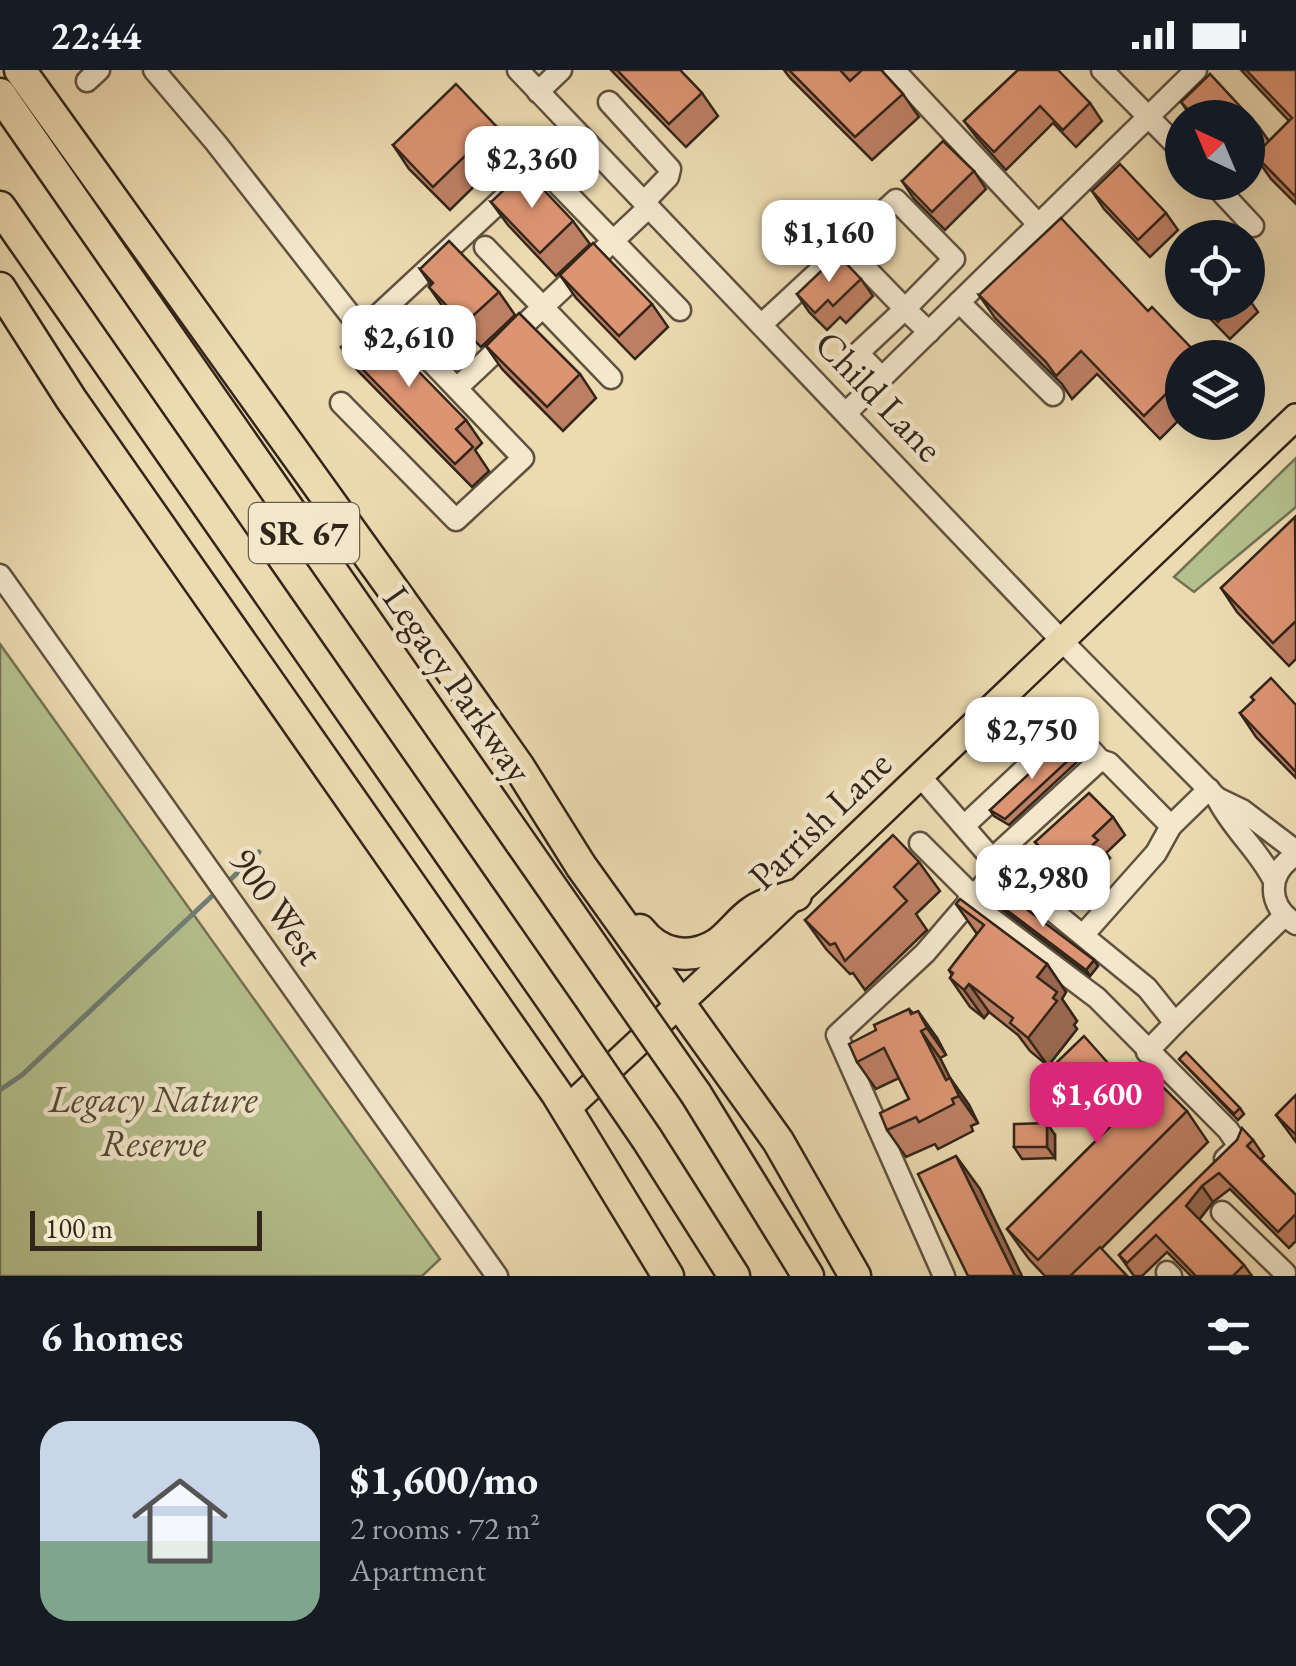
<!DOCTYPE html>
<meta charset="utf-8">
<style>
:root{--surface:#171b24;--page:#20242c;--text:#f1f3f6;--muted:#9ea1a6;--line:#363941;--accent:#db2777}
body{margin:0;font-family:"EB Garamond",serif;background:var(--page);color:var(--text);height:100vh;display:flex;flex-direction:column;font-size:38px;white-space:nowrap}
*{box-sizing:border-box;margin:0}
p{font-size:32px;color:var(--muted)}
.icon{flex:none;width:55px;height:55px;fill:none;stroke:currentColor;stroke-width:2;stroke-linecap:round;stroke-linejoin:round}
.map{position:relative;height:1206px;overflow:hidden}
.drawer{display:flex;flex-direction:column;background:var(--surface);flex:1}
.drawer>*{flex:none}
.needle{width:65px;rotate:316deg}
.buttons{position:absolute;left:1165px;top:30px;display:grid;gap:20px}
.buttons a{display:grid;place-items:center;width:100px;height:100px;border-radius:50%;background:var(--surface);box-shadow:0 10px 40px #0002;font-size:50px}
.scale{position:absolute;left:30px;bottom:25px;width:232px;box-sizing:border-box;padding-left:10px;border:5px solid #32251a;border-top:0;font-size:28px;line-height:35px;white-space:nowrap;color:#32251a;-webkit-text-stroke:8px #f3e7cc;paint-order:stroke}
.price{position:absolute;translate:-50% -85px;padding:0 22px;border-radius:20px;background:#fff;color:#222;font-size:32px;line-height:65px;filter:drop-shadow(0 2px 5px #0008)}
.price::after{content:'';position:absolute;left:50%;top:60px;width:30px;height:22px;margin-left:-15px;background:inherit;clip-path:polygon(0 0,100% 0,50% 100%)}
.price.active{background:var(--accent);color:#fff}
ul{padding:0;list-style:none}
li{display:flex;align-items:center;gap:30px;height:250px;padding:0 40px}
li+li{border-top:2px solid var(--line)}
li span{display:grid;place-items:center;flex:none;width:280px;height:200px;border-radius:30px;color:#555}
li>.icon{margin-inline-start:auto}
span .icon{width:120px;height:120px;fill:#fffc;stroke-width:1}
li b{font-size:42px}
h2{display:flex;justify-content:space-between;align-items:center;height:120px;padding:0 40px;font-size:42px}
.status{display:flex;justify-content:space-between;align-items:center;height:70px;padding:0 50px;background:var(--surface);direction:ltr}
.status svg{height:28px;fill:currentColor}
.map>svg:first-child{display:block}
.green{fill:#b4c08d;stroke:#737254;stroke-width:2.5}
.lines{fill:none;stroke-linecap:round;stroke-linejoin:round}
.stream{stroke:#707e76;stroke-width:5}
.minor-casing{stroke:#605240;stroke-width:25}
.major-casing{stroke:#32251a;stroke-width:30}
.highway-casing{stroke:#32251a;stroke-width:35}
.minor{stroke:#f3e7cc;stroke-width:20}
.major{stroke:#ecdab0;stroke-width:25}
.highway{stroke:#ecdab0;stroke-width:30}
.highway-bridge-casing{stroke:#32251a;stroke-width:35;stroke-linecap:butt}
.highway-bridge{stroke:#ecdab0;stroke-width:30}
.wall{fill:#bd7f63;stroke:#32251a;stroke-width:2.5}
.shaded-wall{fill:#9a6850;stroke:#32251a;stroke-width:2.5}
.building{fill:#dc9473;stroke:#32251a;stroke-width:2.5}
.labels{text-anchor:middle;stroke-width:9;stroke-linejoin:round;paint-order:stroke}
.shield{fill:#f3e7cc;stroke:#6c5f4f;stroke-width:2.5}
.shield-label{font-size:35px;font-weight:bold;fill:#32251a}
.street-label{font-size:38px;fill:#32251a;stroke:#f3e7cc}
.park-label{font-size:38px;font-style:italic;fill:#524c37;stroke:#f3e7cc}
</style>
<div class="status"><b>22:44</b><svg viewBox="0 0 49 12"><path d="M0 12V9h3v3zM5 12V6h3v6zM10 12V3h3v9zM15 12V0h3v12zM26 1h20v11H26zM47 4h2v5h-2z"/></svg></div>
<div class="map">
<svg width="1296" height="1206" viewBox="0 0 1296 1206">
<rect width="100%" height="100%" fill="#ecdab0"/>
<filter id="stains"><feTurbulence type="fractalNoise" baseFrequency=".002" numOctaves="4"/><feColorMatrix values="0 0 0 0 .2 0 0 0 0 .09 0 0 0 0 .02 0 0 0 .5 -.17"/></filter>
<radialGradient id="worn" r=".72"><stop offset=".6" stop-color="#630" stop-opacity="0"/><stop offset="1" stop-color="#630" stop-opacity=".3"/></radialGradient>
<g class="green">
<path d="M1296,388V437L1194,522L1174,507Z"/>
<path d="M0,574L440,1189L422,1206H0Z"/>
</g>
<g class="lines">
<g class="stream">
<path d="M231,809L259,782"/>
<path d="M0,1020L22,1005L212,826"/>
</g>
<defs>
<g id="minor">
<path d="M154,0L216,73L362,260L576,61"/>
<path d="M518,0L1063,572L1217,728C1232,759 1259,780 1274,811"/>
<path d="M894,0L1038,154"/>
<path d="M1102,0L1182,81"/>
<path d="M87,11L99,0"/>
<path d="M538,22L561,0"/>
<path d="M609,32L670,99L668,107L644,132"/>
<path d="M1212,112L1253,156"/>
<path d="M557,113L680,240"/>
<path d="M485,177L611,308"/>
<path d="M845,177L905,239L858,283L882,308"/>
<path d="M959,232L1053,325"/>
<path d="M762,254L896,130L954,189L905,239L929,262"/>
<path d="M457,318L649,137"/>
<path d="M341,333L456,450L523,388L399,258"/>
<path d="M847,342L1196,0"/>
<path d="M0,505L497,1206"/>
<path d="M920,706L999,797L925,883L837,965L944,1206"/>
<path d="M1217,728L1242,740L1296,781"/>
<path d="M964,756L1061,665L1092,681L1100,690"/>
<path d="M920,773L973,826"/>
<path d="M1296,785C1266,803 1267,836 1296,854"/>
<path d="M992,789L1100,690L1109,693L1171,756L1209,719"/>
<path d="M999,797L1147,918L1175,953L1284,846"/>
<path d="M968,831L1097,928L1228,1060L1239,1076L1225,1089"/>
<path d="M1084,864L1156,783L1171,756"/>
<path d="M1147,982L1175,953"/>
<path d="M1222,1142L1285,1203"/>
<path d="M1167,1202L1171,1206"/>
</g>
<path id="major" d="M567,1039L764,855L1296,347"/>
<g id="highway">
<path d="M20,0L445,592L519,697L581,796L778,1071L855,1206"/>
<path d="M0,24L610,901"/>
<path d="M0,137L562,945"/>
<path d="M0,218L71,329L557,1024L668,1206"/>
<path d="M640,860C659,885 690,891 717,874C730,865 739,851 752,842C764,833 782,830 796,825"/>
<path d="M696,1024L808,1206"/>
<path d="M647,1069L734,1206"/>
</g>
</defs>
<use href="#minor" class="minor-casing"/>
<use href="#major" class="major-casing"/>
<use href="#highway" class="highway-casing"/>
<use href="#minor" class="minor"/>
<use href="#major" class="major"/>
<use href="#highway" class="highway"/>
<defs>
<g id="highway-bridge">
<path d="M610,901L696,1024"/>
<path d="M562,945L647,1069"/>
</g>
</defs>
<use href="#highway-bridge" class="highway-bridge-casing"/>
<use href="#highway-bridge" class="highway-bridge"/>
</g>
<g class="wall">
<path d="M611,0H680L702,23L718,46L686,77Z"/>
<path d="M784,0H881L903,24L919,47L872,90L790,8Z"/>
<path d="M1018,0L1090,33L1102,51L1076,77L1053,53L1006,100L977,68L964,51Z"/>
<path d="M1241,0H1296V134L1271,109L1257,89L1248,98V48H1192L1181,32L1210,4L1259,57L1269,71L1289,51Z"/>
<path d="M496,56L512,79L450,140L409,99L393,75Z"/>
<path d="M974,101L986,119L945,160L914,129L902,111Z"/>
<path d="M1092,121L1166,143L1178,160L1150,187L1104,139Z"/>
<path d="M491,132L573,151L590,174L556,206L508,155Z"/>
<path d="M420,199L499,222L515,245L481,277L445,240L429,217L431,215Z"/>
<path d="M560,205L652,234L668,257L635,289L576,228Z"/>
<path d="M861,209L873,226L846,253L840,247L827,260L809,242L797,224Z"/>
<path d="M979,225L1182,288V347L1160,369L1097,304L1072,329L1062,314L995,248Z"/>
<path d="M1248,228L1258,242L1230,269L1194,232H1248Z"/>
<path d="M486,276L580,304L596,328L563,361L502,299Z"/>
<path d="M341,277L466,350L482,373L475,380L489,401L472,417L358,301Z"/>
<path d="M1296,448V589L1289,596L1237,542L1221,518Z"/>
<path d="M1296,635V708L1256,667L1240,643Z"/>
<path d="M1075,684L1079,690L1009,755L994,746L990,740Z"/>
<path d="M1113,747L1125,765L1106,783L1110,788L1076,820L1047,790L1035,772Z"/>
<path d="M919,792L940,821L916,844L927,860L865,920L853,903L850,904L826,879L805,850Z"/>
<path d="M992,829L1094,890L1098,896L1090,906L996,835Z"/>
<path d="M956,834L1047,894L1066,922L1062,929L1077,951L1074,955L1077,959L1048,996L1030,981L1018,965L989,942L984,948L970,937L950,908L952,905L949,900L977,864Z"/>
<path d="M909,939L937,968L946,985L940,988L950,1008L969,1035L978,1053L971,1056L973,1061L938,1079L935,1074L906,1087L887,1060L909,1029L899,1008L876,1019L857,992L876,960Z"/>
<path d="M1179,989L1240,1038L1244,1044L1238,1050Z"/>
<path d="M1054,995L1139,1028L1187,1041L1208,1072L1101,1179L1127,1206H1045L1029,1189L1007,1159L1108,1059L1076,1025Z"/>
<path d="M1296,1025V1072L1276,1045Z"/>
<path d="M1055,1065V1088L1022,1089L1014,1077Z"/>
<path d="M1253,1070L1264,1086L1261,1089L1296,1125V1171L1289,1178L1230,1119L1213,1132L1199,1150L1244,1195L1252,1206H1191L1167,1182L1142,1206H1134L1119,1185Z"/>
</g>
<g class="shaded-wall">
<path d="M1094,890L1098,896L1090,906L1086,900Z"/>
<path d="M1047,894L1066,922L1062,929L1077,951L1074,955L1077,959L1048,996L1028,968L1037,907Z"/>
<path d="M969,914L989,942L984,948L964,920Z"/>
<path d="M918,941L937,968L946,985L927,958Z"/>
<path d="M921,961L940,988L959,1026L946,1010Z"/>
<path d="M950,1008L969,1035L978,1053L959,1026Z"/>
<path d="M1047,1053L1055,1065V1088L1047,1077Z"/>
<path d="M956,1086L980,1119L1022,1206H1015Z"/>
<path d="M1202,1116L1213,1132L1197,1152L1186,1136Z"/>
</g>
<g class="building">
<path d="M617,0H680L702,23L669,54Z"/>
<path d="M789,0H840L850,11L862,0H881L903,24L855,67Z"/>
<path d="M1018,0H1058L1090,33L1063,60L1040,36L994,82L964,51Z"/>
<path d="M1246,0H1296V127L1255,85L1292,48Z"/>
<path d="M1210,4L1259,57L1248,69V48H1196L1181,32Z"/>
<path d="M456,14L496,56L433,117L393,75Z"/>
<path d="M943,71L974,101L932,142L902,111Z"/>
<path d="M1120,94L1166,143L1138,170L1092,121Z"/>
<path d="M525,100L573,151L540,183L491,132Z"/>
<path d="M1061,148L1148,241L1152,237L1201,288H1182V308L1144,346L1081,281L1056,306L1046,292L979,225Z"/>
<path d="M449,171L499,222L464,254L429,217L433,213L420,199Z"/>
<path d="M593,173L652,234L619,266L560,205Z"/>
<path d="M838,185L861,209L833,236L828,230L815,243L797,224Z"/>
<path d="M1182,185V215L1167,200Z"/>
<path d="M1199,232H1238L1218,252Z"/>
<path d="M519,243L580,304L547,337L486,276Z"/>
<path d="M369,251L466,350L456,359L473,377L455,394L341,277Z"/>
<path d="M1295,447L1296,551L1273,573L1221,518Z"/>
<path d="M1271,608L1296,635V702L1240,643L1254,630L1251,627Z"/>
<path d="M1059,676L1075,684L1005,749L990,740Z"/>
<path d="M1089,723L1113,747L1093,766L1098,770L1064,802L1035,772Z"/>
<path d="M893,765L919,792L894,817L907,831L845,891L835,873L830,875L805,850Z"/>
<path d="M1000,819L1094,890L1086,900L992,829Z"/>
<path d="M960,829L1047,894L1037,907L1057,922L1053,928L1057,931L1028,968L1010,953L1013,948L969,914L964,920L950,908L953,903L949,900L984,855L956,834Z"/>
<path d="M909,939L911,944L918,941L927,958L921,961L946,1010L950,1008L959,1026L952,1029L954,1034L919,1052L916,1047L887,1060L880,1043L909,1029L884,978L857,992L849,974L876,960L874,955Z"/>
<path d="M1084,966L1139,1028L1156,1010L1187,1041L1038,1190L1007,1159L1119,1048L1100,1029L1094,1035L1054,995Z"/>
<path d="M1186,982L1240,1038L1234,1044L1179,989Z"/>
<path d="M1296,1025V1065L1276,1045Z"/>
<path d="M1047,1053V1077H1014V1054Z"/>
<path d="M1242,1058L1253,1070L1247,1076L1296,1125V1144L1278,1162L1219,1103L1202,1116L1186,1136L1244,1195L1233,1206H1196L1156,1165L1127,1193L1119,1185L1237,1070Z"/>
<path d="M956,1086L1015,1206H968L918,1104Z"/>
<path d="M1100,1177L1127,1206H1070Z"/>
</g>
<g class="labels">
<rect class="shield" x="249" y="433" width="110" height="60" rx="8"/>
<g class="shield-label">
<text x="304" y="475">SR 67</text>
</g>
<g class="street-label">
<text transform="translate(879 326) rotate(46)" y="13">Child Lane</text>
<text transform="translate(458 614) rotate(55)" y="13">Legacy Parkway</text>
<text transform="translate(820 750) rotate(-44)" y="13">Parrish Lane</text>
<text transform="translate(277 836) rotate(55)" y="13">900 West</text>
</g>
<g class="park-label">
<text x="153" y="1042">Legacy Nature<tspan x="153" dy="44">Reserve</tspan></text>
</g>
</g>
<rect width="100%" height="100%" filter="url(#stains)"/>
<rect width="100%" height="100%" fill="url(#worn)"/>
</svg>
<div class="buttons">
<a><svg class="needle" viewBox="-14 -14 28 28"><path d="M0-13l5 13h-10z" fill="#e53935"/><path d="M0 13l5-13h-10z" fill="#9ea1a6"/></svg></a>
<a><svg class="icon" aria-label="locate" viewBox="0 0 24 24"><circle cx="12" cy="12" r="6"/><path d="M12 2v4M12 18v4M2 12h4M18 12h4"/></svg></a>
<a><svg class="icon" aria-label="layers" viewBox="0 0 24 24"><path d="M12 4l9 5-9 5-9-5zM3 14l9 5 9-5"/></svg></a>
</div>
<div class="scale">100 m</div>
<b class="price" style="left:532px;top:141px">$2,360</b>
<b class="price" style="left:829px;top:215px">$1,160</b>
<b class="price" style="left:409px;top:320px">$2,610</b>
<b class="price" style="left:1032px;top:712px">$2,750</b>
<b class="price" style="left:1043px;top:860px">$2,980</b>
<b class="price active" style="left:1097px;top:1077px">$1,600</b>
</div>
<section class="drawer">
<h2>6 homes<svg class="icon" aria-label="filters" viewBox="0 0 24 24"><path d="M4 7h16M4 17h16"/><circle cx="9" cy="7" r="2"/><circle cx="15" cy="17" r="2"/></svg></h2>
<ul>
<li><span style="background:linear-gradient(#c9d6e8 60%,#7fa58c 0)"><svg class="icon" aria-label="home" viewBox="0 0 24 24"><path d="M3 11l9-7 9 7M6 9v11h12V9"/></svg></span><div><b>$1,600/mo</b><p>2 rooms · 72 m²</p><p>Apartment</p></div><svg class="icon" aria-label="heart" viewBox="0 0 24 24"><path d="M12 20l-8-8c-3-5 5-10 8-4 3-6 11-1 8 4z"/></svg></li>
</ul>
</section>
